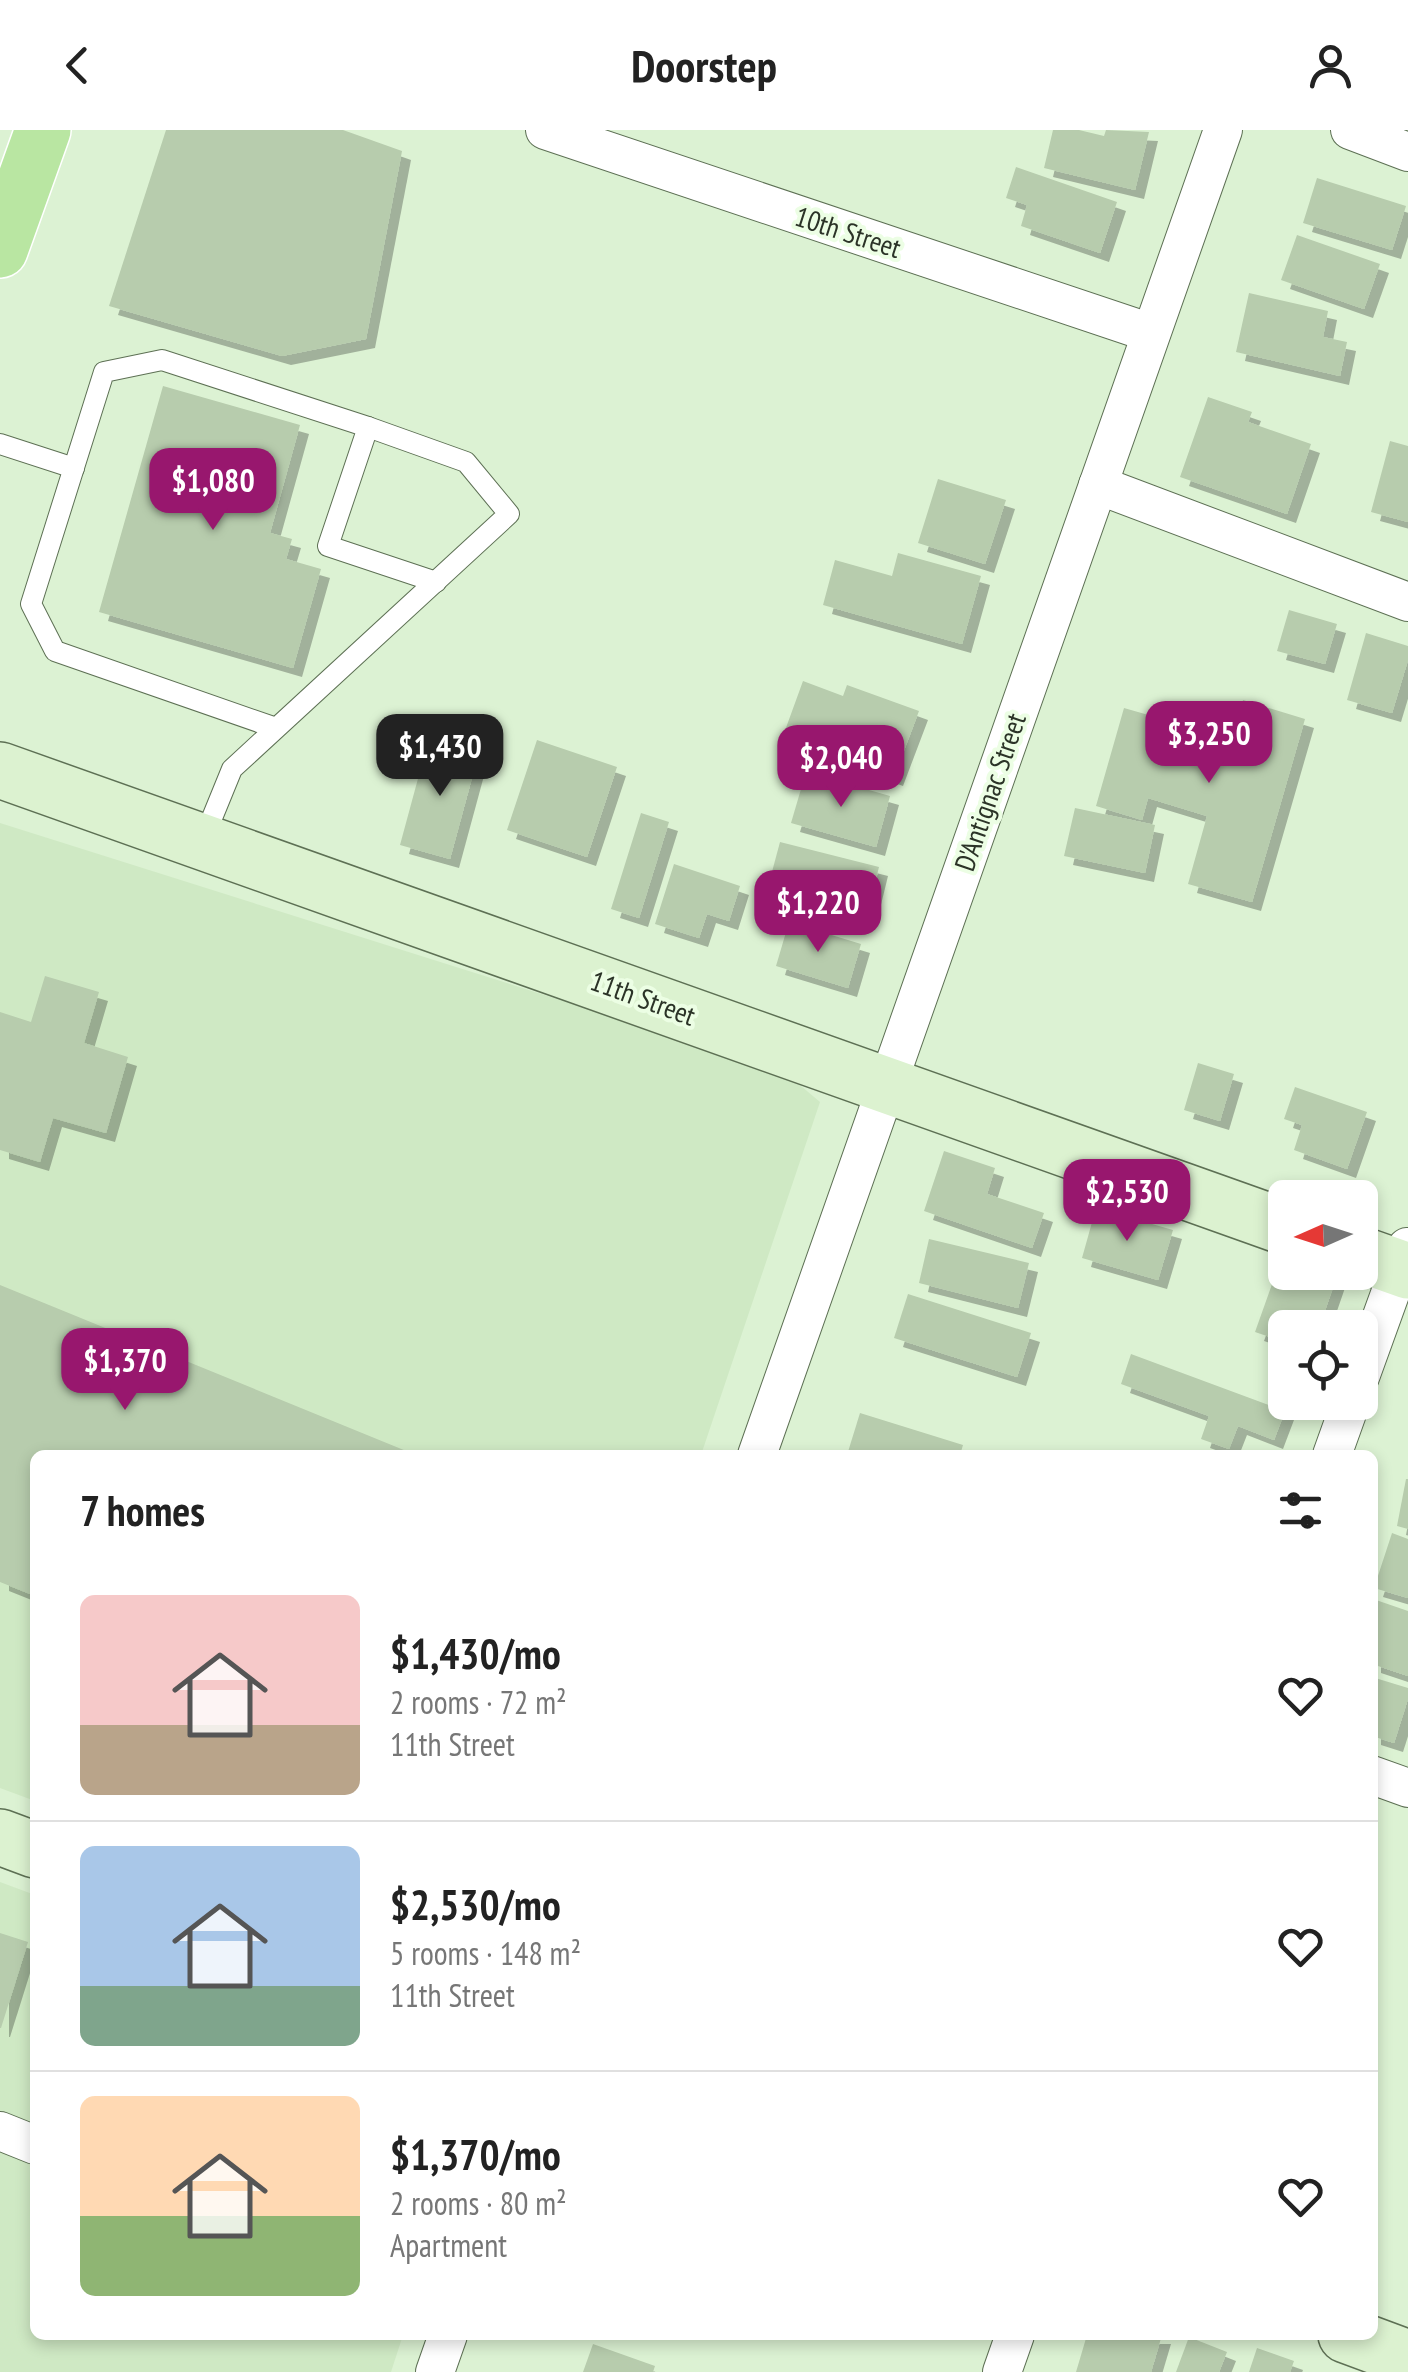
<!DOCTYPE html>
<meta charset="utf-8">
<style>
:root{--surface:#fff;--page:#f6f6f6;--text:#222;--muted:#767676;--line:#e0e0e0;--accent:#98176e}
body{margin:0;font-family:"PT Sans Narrow",sans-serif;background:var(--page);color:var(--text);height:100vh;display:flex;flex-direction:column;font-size:38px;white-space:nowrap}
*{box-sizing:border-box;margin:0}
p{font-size:32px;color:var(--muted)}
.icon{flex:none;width:55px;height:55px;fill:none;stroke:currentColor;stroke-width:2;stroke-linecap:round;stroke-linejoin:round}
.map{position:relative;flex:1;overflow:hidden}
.sheet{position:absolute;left:30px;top:1320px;width:1348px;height:890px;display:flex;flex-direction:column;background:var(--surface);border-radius:15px;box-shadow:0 5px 15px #0003}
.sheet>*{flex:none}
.needle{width:65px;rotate:267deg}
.buttons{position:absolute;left:1268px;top:1050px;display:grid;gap:20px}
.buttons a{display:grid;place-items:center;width:110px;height:110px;border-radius:15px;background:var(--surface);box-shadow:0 5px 15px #0003;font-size:50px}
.price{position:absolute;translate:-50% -85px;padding:0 22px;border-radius:20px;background:var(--accent);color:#fff;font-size:32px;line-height:65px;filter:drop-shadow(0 2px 5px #0008)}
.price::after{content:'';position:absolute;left:50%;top:60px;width:30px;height:22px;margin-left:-15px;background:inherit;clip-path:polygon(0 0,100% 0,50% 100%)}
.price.active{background:#222;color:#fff}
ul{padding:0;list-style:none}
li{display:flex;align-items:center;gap:30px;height:250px;padding:0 50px}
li+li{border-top:2px solid var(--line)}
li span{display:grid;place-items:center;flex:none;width:280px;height:200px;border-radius:15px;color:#555}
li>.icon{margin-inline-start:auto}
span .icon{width:120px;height:120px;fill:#fffc;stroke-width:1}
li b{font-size:42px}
h2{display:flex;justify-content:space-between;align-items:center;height:120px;padding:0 50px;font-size:42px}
header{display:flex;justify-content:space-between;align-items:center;height:130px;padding:0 50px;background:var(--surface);font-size:45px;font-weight:700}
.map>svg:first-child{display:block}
.built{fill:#cfe9c4}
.building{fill:#b7ccad;filter:url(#shadow)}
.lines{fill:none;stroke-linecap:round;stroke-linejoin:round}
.lane-casing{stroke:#5d7054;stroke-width:22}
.street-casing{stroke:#5d7054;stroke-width:40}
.secondary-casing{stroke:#5d7054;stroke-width:58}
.primary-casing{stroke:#fff;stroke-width:58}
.lane{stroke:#fff;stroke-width:20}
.street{stroke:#fff;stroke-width:38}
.secondary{stroke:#dcf2d0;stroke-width:55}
.primary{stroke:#b9e6a2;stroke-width:55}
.labels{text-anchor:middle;stroke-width:8;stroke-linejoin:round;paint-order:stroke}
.street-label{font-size:28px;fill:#2b3327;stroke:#ecfee4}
</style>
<header><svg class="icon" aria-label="back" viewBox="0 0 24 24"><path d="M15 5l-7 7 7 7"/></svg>Doorstep<svg class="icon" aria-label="person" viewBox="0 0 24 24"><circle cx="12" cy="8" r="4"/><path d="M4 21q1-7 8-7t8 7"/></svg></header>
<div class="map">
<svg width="1408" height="2242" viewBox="0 0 1408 2242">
<defs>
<filter id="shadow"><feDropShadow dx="9" dy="9" stdDeviation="0" flood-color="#0004"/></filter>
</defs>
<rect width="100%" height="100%" fill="#dcf2d3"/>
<g class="built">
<path d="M0,693L782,940L820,972L701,1325H35V1671L0,1658Z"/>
<path d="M0,1752L35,1765V2205H403L391,2242H0Z"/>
</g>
<g class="building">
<path d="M166,0H343L402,21L366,209L282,226L109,176Z"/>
<path d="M1053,0H1079L1104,6L1106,0L1149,2L1135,60L1044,38Z"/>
<path d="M1016,37L1117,72L1100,123L1021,96L1027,75L1006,68Z"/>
<path d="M1317,48L1406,76L1392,120L1303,93Z"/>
<path d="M1297,105L1380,134L1364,179L1281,150Z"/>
<path d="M1249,163L1328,181L1323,207L1347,212L1340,246L1236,222Z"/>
<path d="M163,256L300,295L270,403L292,409L286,429L321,439L293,538L99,482Z"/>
<path d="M1208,267L1252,282L1248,292L1311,314L1287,384L1180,347Z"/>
<path d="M1390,311L1408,316V392L1371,382Z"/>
<path d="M938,349L1006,370L985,434L918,413Z"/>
<path d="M898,423L981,446L962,514L823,475L835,430L892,446Z"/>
<path d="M1289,480L1337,494L1325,534L1277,521Z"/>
<path d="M1366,503L1408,516V530L1392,583L1347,570Z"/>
<path d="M803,551L843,566L847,555L919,581L894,647L783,606Z"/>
<path d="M1243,570L1305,589L1252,772L1188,754L1207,686L1148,668L1142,690L1096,676L1124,578L1232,609Z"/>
<path d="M429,608L479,622L450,729L400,715Z"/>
<path d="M537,610L617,637L587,727L507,700Z"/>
<path d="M806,642L890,666L876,717L791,693Z"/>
<path d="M1075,678L1155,695L1145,743L1064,726Z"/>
<path d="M641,683L669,692L639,788L611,779Z"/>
<path d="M780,712L879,737L869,778L769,753Z"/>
<path d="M674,734L740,756L729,791L707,784L699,808L655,794Z"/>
<path d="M789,792L861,814L848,858L776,836Z"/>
<path d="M45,846L99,862L84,913L128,927L106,1003L53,988L40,1032L0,1020V882L31,892Z"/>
<path d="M1198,933L1234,944L1220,991L1184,980Z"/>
<path d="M1295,957L1367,982L1347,1039L1294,1020L1302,995L1284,989Z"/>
<path d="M944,1021L995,1038L987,1064L1044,1083L1032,1118L924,1081Z"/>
<path d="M1096,1078L1173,1100L1158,1150L1082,1128Z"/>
<path d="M929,1109L1029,1133L1018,1178L919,1153Z"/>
<path d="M1282,1126L1285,1128V1142H1328L1337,1146L1319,1198H1285V1212L1255,1202Z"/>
<path d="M0,1155L416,1325H35V1466L0,1452Z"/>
<path d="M908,1164L1031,1203L1017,1247L894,1208Z"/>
<path d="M1131,1224L1285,1281L1274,1310L1238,1296L1229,1319L1201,1309L1209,1286L1121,1254Z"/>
<path d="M860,1283L963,1315L960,1325H847Z"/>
<path d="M1406,1349H1408V1399L1397,1396Z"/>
<path d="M1392,1403L1408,1409V1468L1374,1458Z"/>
<path d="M1376,1470L1408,1481V1546L1372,1534V1480Z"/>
<path d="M1372,1547L1408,1558V1569L1394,1613L1372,1606Z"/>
<path d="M0,1803L28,1812L1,1898H0Z"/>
<path d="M1087,2205H1162L1151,2242H1076Z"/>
<path d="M1189,2207L1227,2222L1219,2242H1176Z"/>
<path d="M593,2214L655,2236L653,2242H583Z"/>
<path d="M1257,2218L1294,2231L1290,2242H1249Z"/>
</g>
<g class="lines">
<defs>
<g id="lane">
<path d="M368,297L328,416L436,452"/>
<path d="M0,314L74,338"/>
<path d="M203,710L232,639L509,384L466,332L368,297L162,230L104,242L31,474L55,521L276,598"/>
</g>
<g id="street">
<path d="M545,0L1151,203"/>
<path d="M1350,0L1408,22"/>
<path d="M1098,355L1408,472"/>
<path d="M1360,1247L1407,1117"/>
<path d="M757,1325L1223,0"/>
<path d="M1332,1325L1351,1272"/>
<path d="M1372,1645L1408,1658"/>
<path d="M0,2001L35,2015"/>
<path d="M435,2242L448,2205"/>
<path d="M1002,2242L1015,2205"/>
</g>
<g id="secondary">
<path d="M0,640L1285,1097"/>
<path d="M1360,1124L1408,1141"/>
<path d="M0,1707L35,1720"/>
<path d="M1346,2205L1408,2228"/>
</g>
<path id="primary" d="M0,120L43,0"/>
</defs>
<use href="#lane" class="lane-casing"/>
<use href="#street" class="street-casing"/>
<use href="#secondary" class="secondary-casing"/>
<use href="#primary" class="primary-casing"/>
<use href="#lane" class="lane"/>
<use href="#street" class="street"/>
<use href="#secondary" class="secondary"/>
<use href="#primary" class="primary"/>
</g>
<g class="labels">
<g class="street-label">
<text transform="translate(848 102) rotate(18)" y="10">10th Street</text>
<text transform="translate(990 662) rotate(-71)" y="10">D'Antignac Street</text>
<text transform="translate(643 868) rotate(20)" y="10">11th Street</text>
</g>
</g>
</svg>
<div class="buttons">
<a><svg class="needle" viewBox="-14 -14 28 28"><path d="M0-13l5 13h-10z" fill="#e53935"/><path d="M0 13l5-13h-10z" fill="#767676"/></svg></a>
<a><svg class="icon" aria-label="locate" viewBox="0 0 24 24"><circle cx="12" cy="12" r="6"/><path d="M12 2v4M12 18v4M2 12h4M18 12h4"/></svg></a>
</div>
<b class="price" style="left:213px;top:403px">$1,080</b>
<b class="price" style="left:1209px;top:656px">$3,250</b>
<b class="price active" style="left:440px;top:669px">$1,430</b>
<b class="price" style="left:841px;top:680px">$2,040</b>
<b class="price" style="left:818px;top:825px">$1,220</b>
<b class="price" style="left:1127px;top:1114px">$2,530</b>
<b class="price" style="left:125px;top:1283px">$1,370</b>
<section class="sheet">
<h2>7 homes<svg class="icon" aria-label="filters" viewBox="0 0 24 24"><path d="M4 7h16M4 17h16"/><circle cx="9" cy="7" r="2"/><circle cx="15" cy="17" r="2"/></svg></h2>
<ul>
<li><span style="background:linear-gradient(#f6c9c9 65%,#b9a48a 0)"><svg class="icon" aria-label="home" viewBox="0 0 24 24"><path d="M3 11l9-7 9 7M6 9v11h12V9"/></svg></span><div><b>$1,430/mo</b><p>2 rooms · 72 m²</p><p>11th Street</p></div><svg class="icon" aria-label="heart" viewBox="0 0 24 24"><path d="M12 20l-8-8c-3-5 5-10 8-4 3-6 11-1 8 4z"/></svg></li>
<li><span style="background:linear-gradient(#a9c7e8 70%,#7fa58c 0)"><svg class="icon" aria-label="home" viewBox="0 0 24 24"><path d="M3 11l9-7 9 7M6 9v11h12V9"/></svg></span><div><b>$2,530/mo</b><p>5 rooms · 148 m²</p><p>11th Street</p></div><svg class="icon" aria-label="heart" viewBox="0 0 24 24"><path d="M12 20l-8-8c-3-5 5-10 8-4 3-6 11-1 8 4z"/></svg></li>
<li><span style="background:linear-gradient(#ffd9b3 60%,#8fb573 0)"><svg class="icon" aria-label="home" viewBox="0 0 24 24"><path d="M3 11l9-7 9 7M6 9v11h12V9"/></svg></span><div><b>$1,370/mo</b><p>2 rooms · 80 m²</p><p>Apartment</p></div><svg class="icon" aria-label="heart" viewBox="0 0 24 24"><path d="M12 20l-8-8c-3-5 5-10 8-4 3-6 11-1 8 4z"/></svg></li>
</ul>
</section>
</div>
